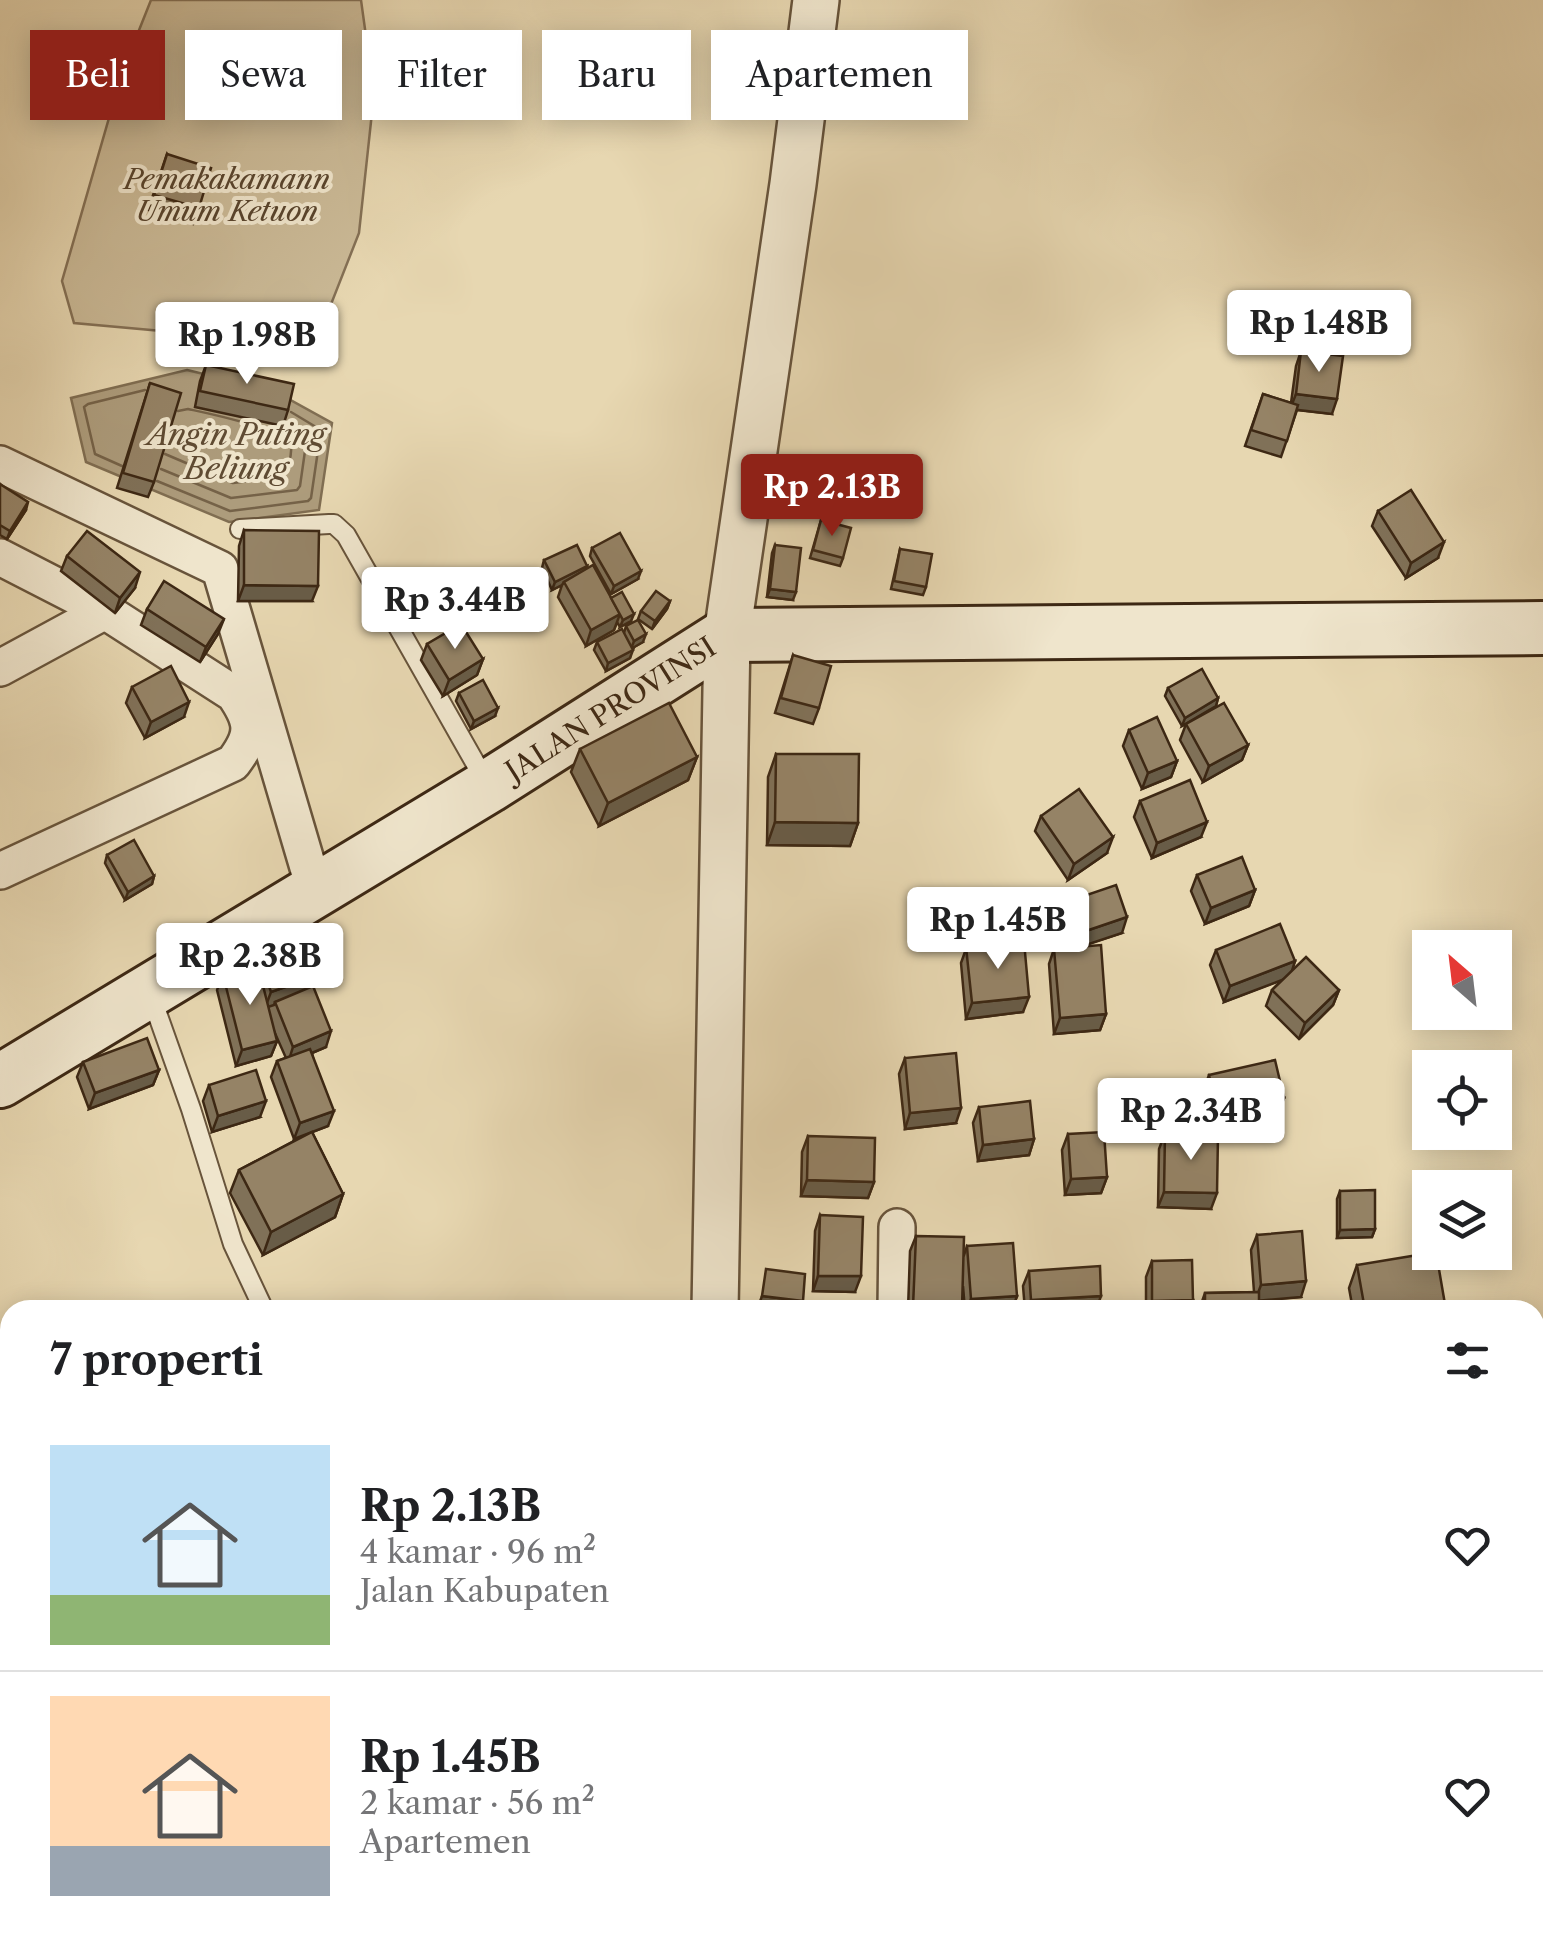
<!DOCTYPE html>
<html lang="id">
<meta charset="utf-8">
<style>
:root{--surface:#fff;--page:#f6f6f6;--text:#202124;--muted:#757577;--line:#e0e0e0;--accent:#8f2418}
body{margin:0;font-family:"Libre Caslon Text",serif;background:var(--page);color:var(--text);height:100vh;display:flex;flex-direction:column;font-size:38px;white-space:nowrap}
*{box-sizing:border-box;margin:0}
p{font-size:32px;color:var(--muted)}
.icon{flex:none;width:55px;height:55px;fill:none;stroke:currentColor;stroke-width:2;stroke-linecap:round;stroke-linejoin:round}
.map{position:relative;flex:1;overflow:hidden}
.details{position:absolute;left:0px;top:1300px;width:1545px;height:642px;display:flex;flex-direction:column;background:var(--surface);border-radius:30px 30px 0 0;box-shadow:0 5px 25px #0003}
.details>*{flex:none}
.hud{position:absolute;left:30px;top:30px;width:1000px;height:90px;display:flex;gap:20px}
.needle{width:65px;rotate:332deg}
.buttons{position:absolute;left:1412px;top:930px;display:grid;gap:20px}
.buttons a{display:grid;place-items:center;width:100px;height:100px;border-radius:0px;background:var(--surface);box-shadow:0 5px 25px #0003;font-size:50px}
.price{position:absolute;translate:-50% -85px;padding:0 22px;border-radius:10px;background:#fff;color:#222;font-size:32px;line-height:65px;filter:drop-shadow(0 2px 5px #0008)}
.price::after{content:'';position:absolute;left:50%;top:60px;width:30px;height:22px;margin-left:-15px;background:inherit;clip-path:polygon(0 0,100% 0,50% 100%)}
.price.active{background:var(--accent);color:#fff}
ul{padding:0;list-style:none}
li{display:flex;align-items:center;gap:30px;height:250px;padding:0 50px}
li+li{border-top:2px solid var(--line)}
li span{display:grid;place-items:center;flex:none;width:280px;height:200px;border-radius:0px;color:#555}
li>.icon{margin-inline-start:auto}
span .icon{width:120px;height:120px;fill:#fffc;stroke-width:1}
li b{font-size:42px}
h2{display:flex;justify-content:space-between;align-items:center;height:120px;padding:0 50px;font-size:42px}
.chip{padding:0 35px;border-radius:0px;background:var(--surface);box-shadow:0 5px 25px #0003;font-size:35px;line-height:90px}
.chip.active{background:var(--accent);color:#fff}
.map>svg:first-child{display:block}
.green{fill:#cab996;stroke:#847055;stroke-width:2.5}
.water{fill:#ad9c7c;stroke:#806e52;stroke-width:2.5}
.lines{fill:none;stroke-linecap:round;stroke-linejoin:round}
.shore{stroke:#756248;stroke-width:2.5}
.service-casing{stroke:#68543b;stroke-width:22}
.minor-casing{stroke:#68543b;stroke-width:40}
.tertiary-casing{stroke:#68543b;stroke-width:50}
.secondary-casing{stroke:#3d2814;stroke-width:58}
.service{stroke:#efe5cc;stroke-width:18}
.minor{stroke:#efe5cc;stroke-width:35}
.tertiary{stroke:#efe5cc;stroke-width:45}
.secondary{stroke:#efe5cc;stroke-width:52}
.wall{fill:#807158;stroke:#3d2814;stroke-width:2.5}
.shaded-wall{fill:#685c47;stroke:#3d2814;stroke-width:2.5}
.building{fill:#958366;stroke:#3d2814;stroke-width:2.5}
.labels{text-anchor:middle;stroke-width:8;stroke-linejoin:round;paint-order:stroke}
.park-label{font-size:28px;font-style:italic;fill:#59452e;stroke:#efe5cc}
.street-label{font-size:28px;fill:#3d2814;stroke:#efe5cc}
.water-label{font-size:30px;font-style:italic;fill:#5f4b33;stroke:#efe5cc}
</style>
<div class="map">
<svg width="1543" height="1941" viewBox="0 0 1543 1941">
<rect width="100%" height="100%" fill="#e7d7b1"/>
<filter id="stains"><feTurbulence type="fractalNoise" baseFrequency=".002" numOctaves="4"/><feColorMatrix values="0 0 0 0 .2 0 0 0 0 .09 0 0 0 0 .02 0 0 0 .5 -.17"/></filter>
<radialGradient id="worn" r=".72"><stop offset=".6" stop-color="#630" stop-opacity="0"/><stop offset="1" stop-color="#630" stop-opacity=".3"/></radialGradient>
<path class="green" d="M151,0H361L374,94L359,233L315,345L74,323L62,281L122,73Z"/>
<path class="water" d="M187,370L274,391L332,423L319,510L229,522L86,462L71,398Z"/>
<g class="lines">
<g class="shore">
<path d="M165,454L233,483L283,477C287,471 292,456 291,447C287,429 206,413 188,409L178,411"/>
<path d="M122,466L95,454L84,407L88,404L145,390"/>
<path d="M161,469L231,498L297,490L300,486L307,437L286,423"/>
<path d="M157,481L230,511L308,501L311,498L321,430L291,412"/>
</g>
<defs>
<g id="service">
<path d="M240,529L329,524H334L346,535L486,782"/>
<path d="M151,996L191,1109L233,1244L264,1310"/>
</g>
<g id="minor">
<path d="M0,464L220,569L315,891"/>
<path d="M0,557L105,611L234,694C254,723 254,735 233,763L0,871"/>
<path d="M0,668L105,611"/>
<path d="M896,1310L897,1227"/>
<path d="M1535,1623L1539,1639"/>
<path d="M0,1673L10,1676"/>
</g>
<g id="tertiary">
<path d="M715,1310L727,635L793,184L816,0"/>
<path d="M315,1932L317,1941"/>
</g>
<g id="secondary">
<path id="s1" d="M0,1081L489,786L727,635L1543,628"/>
</g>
</defs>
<use href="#service" class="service-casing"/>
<use href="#minor" class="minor-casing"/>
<use href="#tertiary" class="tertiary-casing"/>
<use href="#secondary" class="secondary-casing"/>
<use href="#service" class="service"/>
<use href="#minor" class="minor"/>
<use href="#tertiary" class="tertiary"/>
<use href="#secondary" class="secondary"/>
</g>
<g class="wall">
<path d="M167,154L199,208L193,224L148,210Z"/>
<path d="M1301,351L1332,414L1297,410L1281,457L1245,446L1263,394L1291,403L1296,366Z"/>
<path d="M206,365L288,410L283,426L195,407L200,381Z"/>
<path d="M150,383L154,482L148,497L117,488Z"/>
<path d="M0,484L26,510L7,539L0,535Z"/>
<path d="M1378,511L1438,558L1406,578L1372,526Z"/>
<path d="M821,520L843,558L840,566L810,558Z"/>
<path d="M244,530L312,601H238L239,546Z"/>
<path d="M775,545L793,600L767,597L772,553Z"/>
<path d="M592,548L638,579L611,594L590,556Z"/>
<path d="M900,549L926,587L923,595L891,589Z"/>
<path d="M67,556L135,588L115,613L61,571Z"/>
<path d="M544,560L587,566L586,569L631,621L620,627L617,622L614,630L586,646L558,597L562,585L552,590L542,568Z"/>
<path d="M670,601L667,609L652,629L638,619L641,611Z"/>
<path d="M147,609L218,634L200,662L141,625Z"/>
<path d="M626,626L643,642L632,648L630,658L606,671L594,650L597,642L624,633Z"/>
<path d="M427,644L483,659L477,675L443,696L421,660Z"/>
<path d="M793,655L819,708L813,724L775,713Z"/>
<path d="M132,687L184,717L145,738L126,703Z"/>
<path d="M1168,688L1218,698L1216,706L1182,726L1165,696Z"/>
<path d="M459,693L495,716L471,729L456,701Z"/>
<path d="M1186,724L1248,745L1242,760L1203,782L1180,740Z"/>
<path d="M1129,730L1177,761L1171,777L1142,789L1123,746Z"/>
<path d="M580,749L697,757L688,780L599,826L571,772Z"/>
<path d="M776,754L858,823L850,846L767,845L768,777Z"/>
<path d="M1140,801L1201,837L1152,858L1134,817Z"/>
<path d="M1041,816L1107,853L1068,880L1035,831Z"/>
<path d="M107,855L154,876L152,884L125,900L105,863Z"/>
<path d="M1197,875L1255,890L1249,906L1205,924L1191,891Z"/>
<path d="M967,896L1032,928L1026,944H1024L1023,1012L966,1019L961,963L966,949H964L961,912Z"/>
<path d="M1066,902L1122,933L1081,946L1106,1014L1100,1030L1054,1034L1049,964L1054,949L1070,947L1060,918Z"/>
<path d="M255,947L317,976L313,988L326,1047L312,1053L328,1126L312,1132L343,1194L335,1217L263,1255L230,1193L239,1170L305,1135L294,1139L271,1077L277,1061L286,1058L274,1031L277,1041L271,1056L236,1066L217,990L223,975L251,968L249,963Z"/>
<path d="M1216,950L1295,961L1292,970L1339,990L1333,1005L1299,1039L1266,1006L1272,990L1283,979L1224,1002L1210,965Z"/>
<path d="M905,1058L956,1123L905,1129L899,1074Z"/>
<path d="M83,1062L159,1070L153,1085L89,1109L77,1077Z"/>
<path d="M1209,1075L1284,1098L1278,1114L1212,1130L1203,1091Z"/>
<path d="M209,1085L260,1117L212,1132L203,1101Z"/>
<path d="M979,1107L1034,1139L1029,1155L978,1161L973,1123Z"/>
<path d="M1165,1133L1211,1209L1158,1207L1159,1149Z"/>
<path d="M1068,1134L1107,1177L1101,1193L1065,1195L1062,1150Z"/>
<path d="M808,1136L874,1182L868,1198L801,1196L802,1152Z"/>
<path d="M1340,1191L1375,1229L1372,1237L1337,1238V1199Z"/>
<path d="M820,1215L855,1292L813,1291L815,1231Z"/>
<path d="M1257,1235L1301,1297L1259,1300V1310H1199L1205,1293L1254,1292L1251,1250Z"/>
<path d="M916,1236L964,1255L967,1246L1017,1296L1012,1310H965L963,1286L962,1310H908L910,1251Z"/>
<path d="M1152,1261L1193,1300L1189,1310H1146V1277Z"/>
<path d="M1357,1265L1446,1310H1353L1349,1288Z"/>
<path d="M1029,1271L1096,1310H1025L1023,1286Z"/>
<path d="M10,1708V1774H5V1720Z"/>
<path d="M6,1789L10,1790V1875L0,1874V1809Z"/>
<path d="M370,1932H441L438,1941H372Z"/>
</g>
<g class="shaded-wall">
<path d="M1296,394L1337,399L1332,414L1290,409Z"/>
<path d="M28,502L26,510L7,539L10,531Z"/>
<path d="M1444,542L1438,558L1406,578L1411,563Z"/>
<path d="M587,566L584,574L564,582L562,585L552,590L555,582Z"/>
<path d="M641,571L638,579L611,594L614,586Z"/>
<path d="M140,572L135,588L115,613L120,598Z"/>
<path d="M244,585L318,586L312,601H238Z"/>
<path d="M770,589L796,592L793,600L767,597Z"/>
<path d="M670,601L667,609L652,629L655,621Z"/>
<path d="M620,614L614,630L586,646L591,630Z"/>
<path d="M634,614L631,621L620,627L623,620Z"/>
<path d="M224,619L218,634L200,662L206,647Z"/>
<path d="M646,634L643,642L631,649L634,641Z"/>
<path d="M633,650L630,658L606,671L608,663Z"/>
<path d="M483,659L477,675L443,696L449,680Z"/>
<path d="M1218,698L1216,706L1182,726L1185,718Z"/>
<path d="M189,702L184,717L145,738L151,722Z"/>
<path d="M498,708L495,716L471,729L474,721Z"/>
<path d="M1248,745L1242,760L1203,782L1209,766Z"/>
<path d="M697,757L688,780L599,826L608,803Z"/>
<path d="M1177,761L1171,777L1142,789L1148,773Z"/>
<path d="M775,822L858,823L850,846L767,845Z"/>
<path d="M1207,822L1201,837L1152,858L1157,843Z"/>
<path d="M1113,837L1107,853L1068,880L1074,864Z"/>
<path d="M154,876L152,884L125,900L128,892Z"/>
<path d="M1255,890L1249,906L1205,924L1211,908Z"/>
<path d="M1127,917L1122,933L1071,950L1077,934Z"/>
<path d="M1032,928L1026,944L964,949L970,933Z"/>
<path d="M1295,961L1290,977L1224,1002L1230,986Z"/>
<path d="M317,976L311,992L275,1002L274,1005L265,1008L271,992Z"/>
<path d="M1339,990L1333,1005L1299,1039L1305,1023Z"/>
<path d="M1029,997L1023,1012L966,1019L972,1003Z"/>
<path d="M1106,1014L1100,1030L1054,1034L1060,1018Z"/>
<path d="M331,1031L326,1047L288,1063L293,1047Z"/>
<path d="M277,1041L271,1056L236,1066L242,1050Z"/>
<path d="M159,1070L153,1085L89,1109L95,1093Z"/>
<path d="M1284,1098L1278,1114L1212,1130L1217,1114Z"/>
<path d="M266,1101L260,1117L212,1132L218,1116Z"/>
<path d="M961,1108L956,1123L905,1129L910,1113Z"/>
<path d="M334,1111L328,1126L294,1139L300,1123Z"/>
<path d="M1034,1139L1029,1155L978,1161L983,1145Z"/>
<path d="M1107,1177L1101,1193L1065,1195L1071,1179Z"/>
<path d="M807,1180L874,1182L868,1198L801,1196Z"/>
<path d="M1164,1192L1217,1193L1211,1209L1158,1207Z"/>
<path d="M343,1194L335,1217L263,1255L271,1232Z"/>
<path d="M1375,1229L1372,1237L1337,1238L1340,1230Z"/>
<path d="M818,1276H861L855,1292L813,1291Z"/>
<path d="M1306,1281L1301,1297L1255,1301L1261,1285Z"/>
<path d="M762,1296L803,1301L800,1309L759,1304Z"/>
<path d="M1017,1296L1012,1310H967L971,1299Z"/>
<path d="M1101,1296L1096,1310H1027L1031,1300Z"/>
<path d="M1193,1300L1189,1310H1149L1152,1301Z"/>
<path d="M913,1307L962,1308V1310H912Z"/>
<path d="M1542,1778L1535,1798V1779Z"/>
<path d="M1543,1869V1885H1535V1870Z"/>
<path d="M414,1932H441L438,1941H381Z"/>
</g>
<g class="building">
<path d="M167,154L211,168L199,208L154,195Z"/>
<path d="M1301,351L1343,356L1337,399L1296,394Z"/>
<path d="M206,365L294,384L288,410L200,391Z"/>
<path d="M150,383L181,393L154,482L123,473Z"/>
<path d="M1263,394L1298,405L1287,441L1251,430Z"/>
<path d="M0,484L28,502L10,531L0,525Z"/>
<path d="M1411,490L1444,542L1411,563L1378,511Z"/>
<path d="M821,520L851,528L843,558L813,550Z"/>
<path d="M244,530L319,531L318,586L244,585Z"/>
<path d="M87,531L140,572L120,598L67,556Z"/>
<path d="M620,533L641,571L614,586L592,548Z"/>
<path d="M577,545L587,566L555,582L544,560Z"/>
<path d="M775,545L801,548L796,592L770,589Z"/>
<path d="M900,549L932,554L926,587L894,581Z"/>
<path d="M593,565L620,614L591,630L564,582Z"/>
<path d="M164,581L224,619L206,647L147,609Z"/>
<path d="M656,591L670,601L655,621L641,611Z"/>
<path d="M622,592L634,614L623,620L611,598Z"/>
<path d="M638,620L646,634L634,641L626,626Z"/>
<path d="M461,624L483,659L449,680L427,644Z"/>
<path d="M622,629L633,650L608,663L597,642Z"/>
<path d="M793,655L831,666L819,708L781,698Z"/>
<path d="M171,666L189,702L151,722L132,687Z"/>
<path d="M1202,669L1218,698L1185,718L1168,688Z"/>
<path d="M483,680L498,708L474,721L459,693Z"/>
<path d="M669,703L697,757L608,803L580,749Z"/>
<path d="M1224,703L1248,745L1209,766L1186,724Z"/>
<path d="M1157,717L1177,761L1148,773L1129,730Z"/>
<path d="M776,754H859L858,823L775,822Z"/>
<path d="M1190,780L1207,822L1157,843L1140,801Z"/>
<path d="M1079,789L1113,837L1074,864L1041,816Z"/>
<path d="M134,840L154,876L128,892L107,855Z"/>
<path d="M1242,857L1255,890L1211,908L1197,875Z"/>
<path d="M1116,885L1127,917L1077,934L1066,902Z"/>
<path d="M1029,891L1032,928L970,933L967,896Z"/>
<path d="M1280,924L1295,961L1230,986L1216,950Z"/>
<path d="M302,931L317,976L271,992L255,947Z"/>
<path d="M1024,941L1029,997L972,1003L966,947Z"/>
<path d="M1101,945L1106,1014L1060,1018L1054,949Z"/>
<path d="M1306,957L1339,990L1305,1023L1272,990Z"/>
<path d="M258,966L277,1041L242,1050L223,975Z"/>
<path d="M313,986L331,1031L293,1047L275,1002Z"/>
<path d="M147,1038L159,1070L95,1093L83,1062Z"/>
<path d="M310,1049L334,1111L300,1123L277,1061Z"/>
<path d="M956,1053L961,1108L910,1113L905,1058Z"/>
<path d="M1275,1060L1284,1098L1217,1114L1209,1075Z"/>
<path d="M256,1070L266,1101L218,1116L209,1085Z"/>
<path d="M1030,1101L1034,1139L983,1145L979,1107Z"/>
<path d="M312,1132L343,1194L271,1232L239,1170Z"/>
<path d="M1104,1132L1107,1177L1071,1179L1068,1134Z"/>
<path d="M1165,1133L1218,1135L1217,1193L1164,1192Z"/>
<path d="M808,1136L875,1138L874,1182L807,1180Z"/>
<path d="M1375,1190V1229L1340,1230V1191Z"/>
<path d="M820,1215L863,1217L861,1276H818Z"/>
<path d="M1302,1231L1306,1281L1261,1285L1257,1235Z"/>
<path d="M916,1236L964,1237L962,1308L913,1307Z"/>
<path d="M1013,1243L1017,1296L971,1299L967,1246Z"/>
<path d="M1436,1252L1446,1310H1365L1357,1265Z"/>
<path d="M1192,1260L1193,1300L1152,1301V1261Z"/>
<path d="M1100,1266L1101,1296L1031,1300L1029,1271Z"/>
<path d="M766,1269L805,1274L803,1301L762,1296Z"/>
<path d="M1259,1292V1310H1205V1293Z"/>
<path d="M1535,1730L1542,1778L1535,1779Z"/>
<path d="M6,1789L10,1790V1859L0,1857V1827Z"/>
<path d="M1543,1840V1869L1535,1870V1841Z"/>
<path d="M184,1932H266L268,1941H180L179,1934Z"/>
<path d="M380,1932H414L382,1940Z"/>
<path d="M732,1932H755L757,1941L693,1940Z"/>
</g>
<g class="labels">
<g class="park-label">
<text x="227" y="189">Pemakakamann<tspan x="227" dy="32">Umum Ketuon</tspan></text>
</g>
<g class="street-label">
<text dy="10" stroke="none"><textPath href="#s1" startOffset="715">JALAN PROVINSI</textPath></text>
</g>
<g class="water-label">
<text x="236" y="445">Angin Puting<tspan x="236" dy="34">Beliung</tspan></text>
</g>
</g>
<rect width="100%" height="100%" filter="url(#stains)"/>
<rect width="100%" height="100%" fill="url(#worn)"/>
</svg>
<div class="buttons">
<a><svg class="needle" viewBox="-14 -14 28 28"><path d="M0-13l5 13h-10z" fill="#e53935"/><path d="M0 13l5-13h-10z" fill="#757577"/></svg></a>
<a><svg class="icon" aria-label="locate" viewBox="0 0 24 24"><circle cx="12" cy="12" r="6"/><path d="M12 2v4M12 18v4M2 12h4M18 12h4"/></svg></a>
<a><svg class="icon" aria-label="layers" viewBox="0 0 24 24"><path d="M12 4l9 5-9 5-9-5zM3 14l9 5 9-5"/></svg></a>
</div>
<b class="price" style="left:1319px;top:375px">Rp 1.48B</b>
<b class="price" style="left:247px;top:387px">Rp 1.98B</b>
<b class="price active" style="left:832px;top:539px">Rp 2.13B</b>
<b class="price" style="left:455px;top:652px">Rp 3.44B</b>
<b class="price" style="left:998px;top:972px">Rp 1.45B</b>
<b class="price" style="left:250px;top:1008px">Rp 2.38B</b>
<b class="price" style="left:1191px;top:1163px">Rp 2.34B</b>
<div class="hud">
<a class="chip active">Beli</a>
<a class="chip">Sewa</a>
<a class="chip">Filter</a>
<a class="chip">Baru</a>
<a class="chip">Apartemen</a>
</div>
<section class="details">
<h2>7 properti<svg class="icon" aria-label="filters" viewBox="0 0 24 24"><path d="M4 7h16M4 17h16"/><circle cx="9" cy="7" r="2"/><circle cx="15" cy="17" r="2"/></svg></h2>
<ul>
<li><span style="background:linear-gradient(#bfe0f5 75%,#8fb573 0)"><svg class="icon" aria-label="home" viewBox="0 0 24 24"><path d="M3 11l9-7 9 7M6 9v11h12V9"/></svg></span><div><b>Rp 2.13B</b><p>4 kamar · 96 m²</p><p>Jalan Kabupaten</p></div><svg class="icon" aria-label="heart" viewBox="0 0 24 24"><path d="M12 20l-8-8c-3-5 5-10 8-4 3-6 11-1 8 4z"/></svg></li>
<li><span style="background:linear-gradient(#ffd9b3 75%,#9aa5b1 0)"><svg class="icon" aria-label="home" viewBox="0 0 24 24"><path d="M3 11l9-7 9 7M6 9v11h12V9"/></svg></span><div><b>Rp 1.45B</b><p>2 kamar · 56 m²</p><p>Apartemen</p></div><svg class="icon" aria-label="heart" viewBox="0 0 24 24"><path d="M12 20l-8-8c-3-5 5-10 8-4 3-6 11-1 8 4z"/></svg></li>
</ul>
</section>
</div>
